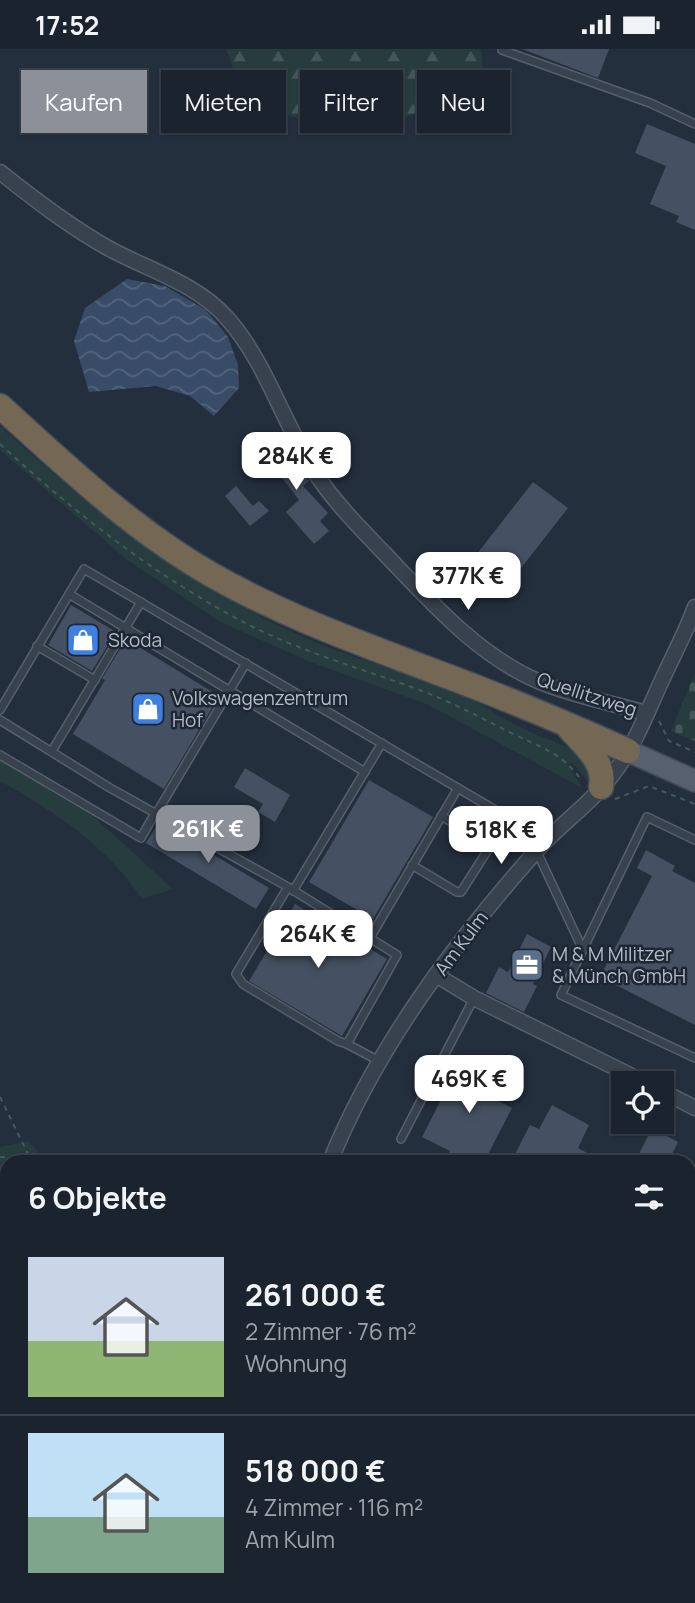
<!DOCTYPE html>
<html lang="de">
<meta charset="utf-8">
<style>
:root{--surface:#1b232e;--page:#242b36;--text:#f1f3f6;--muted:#a0a4aa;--line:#39404a;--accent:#8c9099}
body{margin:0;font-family:Manrope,sans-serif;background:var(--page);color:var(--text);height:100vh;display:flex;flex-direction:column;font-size:26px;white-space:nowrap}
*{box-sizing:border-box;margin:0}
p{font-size:23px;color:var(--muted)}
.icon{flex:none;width:38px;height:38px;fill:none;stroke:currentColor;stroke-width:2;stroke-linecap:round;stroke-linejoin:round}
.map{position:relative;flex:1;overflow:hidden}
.details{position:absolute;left:0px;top:1106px;width:696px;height:448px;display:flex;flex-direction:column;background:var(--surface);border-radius:21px 21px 0 0;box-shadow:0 2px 5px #0004,0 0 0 2px var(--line)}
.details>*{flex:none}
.guide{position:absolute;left:21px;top:21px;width:654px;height:63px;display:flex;gap:14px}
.fabs{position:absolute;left:611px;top:1022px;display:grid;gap:14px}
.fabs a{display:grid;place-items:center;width:63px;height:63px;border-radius:0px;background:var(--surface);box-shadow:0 2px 5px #0004,0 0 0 2px var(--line);font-size:35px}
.price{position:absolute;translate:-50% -60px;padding:0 16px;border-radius:14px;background:#fff;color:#222;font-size:23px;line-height:46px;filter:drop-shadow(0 2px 4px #0008)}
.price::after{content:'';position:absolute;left:50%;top:42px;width:21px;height:16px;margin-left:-10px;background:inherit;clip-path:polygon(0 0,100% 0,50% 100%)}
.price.current{background:var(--accent);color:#fff}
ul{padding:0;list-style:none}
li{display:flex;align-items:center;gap:21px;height:175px;padding:0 28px}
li+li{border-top:2px solid var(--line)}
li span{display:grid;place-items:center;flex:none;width:196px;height:140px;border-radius:0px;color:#555}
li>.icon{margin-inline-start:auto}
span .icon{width:84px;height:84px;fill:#fffc;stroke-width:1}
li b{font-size:30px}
h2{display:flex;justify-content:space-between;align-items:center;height:84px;padding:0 28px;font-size:30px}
.chip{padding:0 24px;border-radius:0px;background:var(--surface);box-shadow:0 2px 5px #0004,0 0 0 2px var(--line);font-size:24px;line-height:63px}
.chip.current{background:var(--accent);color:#fff}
.status{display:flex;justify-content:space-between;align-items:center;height:49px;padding:0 35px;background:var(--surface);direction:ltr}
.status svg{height:19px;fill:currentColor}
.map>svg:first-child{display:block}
.green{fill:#263c3f}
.forest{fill:url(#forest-firs)}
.cemetery{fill:url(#cemetery-stones)}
.water{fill:url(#water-waves)}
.building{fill:#455162}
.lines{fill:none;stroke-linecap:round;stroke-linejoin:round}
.lane-casing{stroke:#565f6c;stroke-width:10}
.street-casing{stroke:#565f6c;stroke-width:17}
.primary-casing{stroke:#414a57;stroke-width:24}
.highway-casing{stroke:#434c59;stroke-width:27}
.path{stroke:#44595c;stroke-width:2;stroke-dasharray:5 5;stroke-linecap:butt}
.lane{stroke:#38414e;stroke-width:7}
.street{stroke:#38414e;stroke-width:14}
.primary{stroke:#56606e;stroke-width:21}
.highway{stroke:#746855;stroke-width:24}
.labels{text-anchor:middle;stroke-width:5;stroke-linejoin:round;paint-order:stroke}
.poi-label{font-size:19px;fill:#b4bcc9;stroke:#1d2633;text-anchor:start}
.street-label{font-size:19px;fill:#b4bcc9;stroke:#1d2633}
</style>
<div class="status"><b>17:52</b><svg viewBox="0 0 49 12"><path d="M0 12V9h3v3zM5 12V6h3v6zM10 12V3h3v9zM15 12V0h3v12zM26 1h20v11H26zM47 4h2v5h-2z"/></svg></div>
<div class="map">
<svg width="695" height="1554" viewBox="0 0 695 1554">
<defs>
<pattern id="forest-firs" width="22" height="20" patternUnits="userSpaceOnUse" patternTransform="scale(1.75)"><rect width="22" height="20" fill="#263c3f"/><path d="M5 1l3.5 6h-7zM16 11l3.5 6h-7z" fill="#435659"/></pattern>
<pattern id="cemetery-stones" width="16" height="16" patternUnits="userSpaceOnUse" patternTransform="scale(1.75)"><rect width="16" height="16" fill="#263c3f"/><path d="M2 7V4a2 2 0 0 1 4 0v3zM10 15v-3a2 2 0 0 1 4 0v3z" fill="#435659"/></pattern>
<pattern id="water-waves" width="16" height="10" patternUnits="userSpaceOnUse" patternTransform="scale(1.75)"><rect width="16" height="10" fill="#394c67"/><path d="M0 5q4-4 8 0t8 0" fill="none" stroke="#53647b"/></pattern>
</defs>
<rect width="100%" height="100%" fill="#242f3e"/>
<g class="green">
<path d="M0,377C95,464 197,544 317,594C362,612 408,624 452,641C474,649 484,658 503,669C527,683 555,693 581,703L587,707L592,733L587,732L572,713L568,716L582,739L429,656L313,614L220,573L127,511L0,401Z"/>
<path d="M0,709L82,757L173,840L142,850C109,799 53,761 0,732Z"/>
<path d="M29,1092L46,1113H7V1126L0,1125V1098Z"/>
</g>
<path class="forest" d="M226,0H481L484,35L366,85L248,57Z"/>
<path class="cemetery" d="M695,624V692L671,682Z"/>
<path class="water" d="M127,230L165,237L206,261L228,288L238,316L239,339L214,367L190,347L156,337L89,343L74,292L85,259Z"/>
<g class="building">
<path d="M522,0H609L598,29Z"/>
<path d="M647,75L695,95V181L676,173L679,167L650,155L666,117L635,104Z"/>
<path d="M277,392L309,432L303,437L328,464L320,472L329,482L314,495L286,463L299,451L280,426L278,428L266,412L256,419L250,411Z"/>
<path d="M533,433L568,459L500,546L466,519Z"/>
<path d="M236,437L253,457L259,452L269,462L250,477L225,447Z"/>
<path d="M71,556L116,583L92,622L48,596Z"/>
<path d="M126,590L219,647L164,740L73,685L105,631L102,630Z"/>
<path d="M245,719L290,746L275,773L258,763L263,755L234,738Z"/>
<path d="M369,731L433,768L373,870L309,833Z"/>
<path d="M159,773L269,839L256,860L146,794Z"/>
<path d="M646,801L675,817L672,822L695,834V976L600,928L652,827L637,819Z"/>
<path d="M295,855L387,910L342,987L249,932Z"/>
<path d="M527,885L551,898L533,935L537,937L524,963L486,944L499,918L508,923Z"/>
<path d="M462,1010L508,1034L498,1052L512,1059L484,1113H444L450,1102L422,1088Z"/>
<path d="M552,1056L589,1076L578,1099L589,1105L584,1113H521L513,1109L530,1076L539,1080Z"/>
<path d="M652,1079L678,1093L668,1113H635Z"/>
</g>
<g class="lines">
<defs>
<g id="lane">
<path d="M502,1L650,54L695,75"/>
<path d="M69,545L365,723"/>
<path d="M37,597L95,631"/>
<path d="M0,661L84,520L514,772L544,793"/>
<path d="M0,671L110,739L288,838L397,906L347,995L381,1013"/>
<path d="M52,702L141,553"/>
<path d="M0,706L141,789L155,764"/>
<path d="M156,765L246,614"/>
<path d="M695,791L647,768L561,946L695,1009"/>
<path d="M537,803L583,901"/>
<path d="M412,816L457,843H461L491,796L441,767"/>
<path d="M288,838L236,925L243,935L338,992L347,995"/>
<path d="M293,842L382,694"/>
<path d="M370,889L458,739"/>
<path d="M401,1090L474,949"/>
</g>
<g id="street">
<path d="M0,123C35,151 69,177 108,199C148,221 196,234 227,269C267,314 283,375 316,425C335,454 361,480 385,505C430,552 478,607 540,633C574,647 611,654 647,664"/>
<path d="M436,926L474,949L646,1034"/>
<path d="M662,1042L695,1059"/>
<path d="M330,1113C376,998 456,892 538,800C563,773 595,751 616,721C636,694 648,661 662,631C673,607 686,583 695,558"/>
<path d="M690,1531L695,1529"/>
<path d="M277,1547L279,1554"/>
<path d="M639,1554L650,1547"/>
</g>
<path id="primary" d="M628,702L695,732"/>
<g id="highway">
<path d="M0,357C66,417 133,481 212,526C284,567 360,594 436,623C501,647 565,674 628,702"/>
<path d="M569,679C584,696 606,713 601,738"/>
</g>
</defs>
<use href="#lane" class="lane-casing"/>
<use href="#street" class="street-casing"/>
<use href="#primary" class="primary-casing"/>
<use href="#highway" class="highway-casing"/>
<g class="path">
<path d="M0,395C77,466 159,530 253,578C306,604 362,620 417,640C449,652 478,667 509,683C539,698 562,703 582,732"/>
<path d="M659,672L669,692L695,703"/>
<path d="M615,750L649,737L695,755"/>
<path d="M0,1048L32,1113"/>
<path d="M0,1108L29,1110"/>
</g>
<use href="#lane" class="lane"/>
<use href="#street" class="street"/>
<use href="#primary" class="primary"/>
<use href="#highway" class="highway"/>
</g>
<defs>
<symbol id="shop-square" viewBox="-11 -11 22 22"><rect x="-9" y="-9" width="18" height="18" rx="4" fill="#3f7fe0" stroke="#1d2633"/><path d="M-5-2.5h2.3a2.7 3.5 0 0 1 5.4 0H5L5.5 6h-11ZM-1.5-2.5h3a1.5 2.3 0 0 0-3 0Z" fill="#fff"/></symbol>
<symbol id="office-square" viewBox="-11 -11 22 22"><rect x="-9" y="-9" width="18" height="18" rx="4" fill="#5c6f8a" stroke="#1d2633"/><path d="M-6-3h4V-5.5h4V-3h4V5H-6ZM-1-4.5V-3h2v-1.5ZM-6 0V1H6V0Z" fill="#fff"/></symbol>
</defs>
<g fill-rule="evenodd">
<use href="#shop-square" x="64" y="572" width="38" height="38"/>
<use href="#shop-square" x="129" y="641" width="38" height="38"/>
<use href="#office-square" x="508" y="897" width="38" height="38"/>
</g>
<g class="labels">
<g class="poi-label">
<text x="108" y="598">Skoda</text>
<text x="172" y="656">Volkswagenzentrum<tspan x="172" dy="22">Hof</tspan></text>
<text x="552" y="912">M &amp; M Militzer<tspan x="552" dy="22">&amp; Münch GmbH</tspan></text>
</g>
<g class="street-label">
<text transform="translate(587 645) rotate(18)" y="7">Quellitzweg</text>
<text transform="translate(461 894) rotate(-53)" y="7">Am Kulm</text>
</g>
</g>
</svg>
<div class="fabs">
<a><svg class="icon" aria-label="locate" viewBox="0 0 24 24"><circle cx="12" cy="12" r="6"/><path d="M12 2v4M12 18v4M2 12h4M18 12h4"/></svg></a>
</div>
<b class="price" style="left:296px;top:443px">284K €</b>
<b class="price" style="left:468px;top:563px">377K €</b>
<b class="price current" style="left:208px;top:816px">261K €</b>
<b class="price" style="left:501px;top:817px">518K €</b>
<b class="price" style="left:318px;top:921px">264K €</b>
<b class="price" style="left:469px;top:1066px">469K €</b>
<div class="guide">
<a class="chip current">Kaufen</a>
<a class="chip">Mieten</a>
<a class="chip">Filter</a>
<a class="chip">Neu</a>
</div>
<section class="details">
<h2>6 Objekte<svg class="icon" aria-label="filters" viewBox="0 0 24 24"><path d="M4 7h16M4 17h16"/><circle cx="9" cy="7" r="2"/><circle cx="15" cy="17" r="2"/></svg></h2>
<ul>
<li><span style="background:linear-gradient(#c9d6e8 60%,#8fb573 0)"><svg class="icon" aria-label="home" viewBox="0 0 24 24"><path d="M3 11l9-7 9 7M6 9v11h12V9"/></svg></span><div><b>261 000 €</b><p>2 Zimmer · 76 m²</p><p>Wohnung</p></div></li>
<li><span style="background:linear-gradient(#bfe0f5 60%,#7fa58c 0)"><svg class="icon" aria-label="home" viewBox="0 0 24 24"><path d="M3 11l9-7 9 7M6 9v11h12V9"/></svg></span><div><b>518 000 €</b><p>4 Zimmer · 116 m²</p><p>Am Kulm</p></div></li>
</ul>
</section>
</div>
